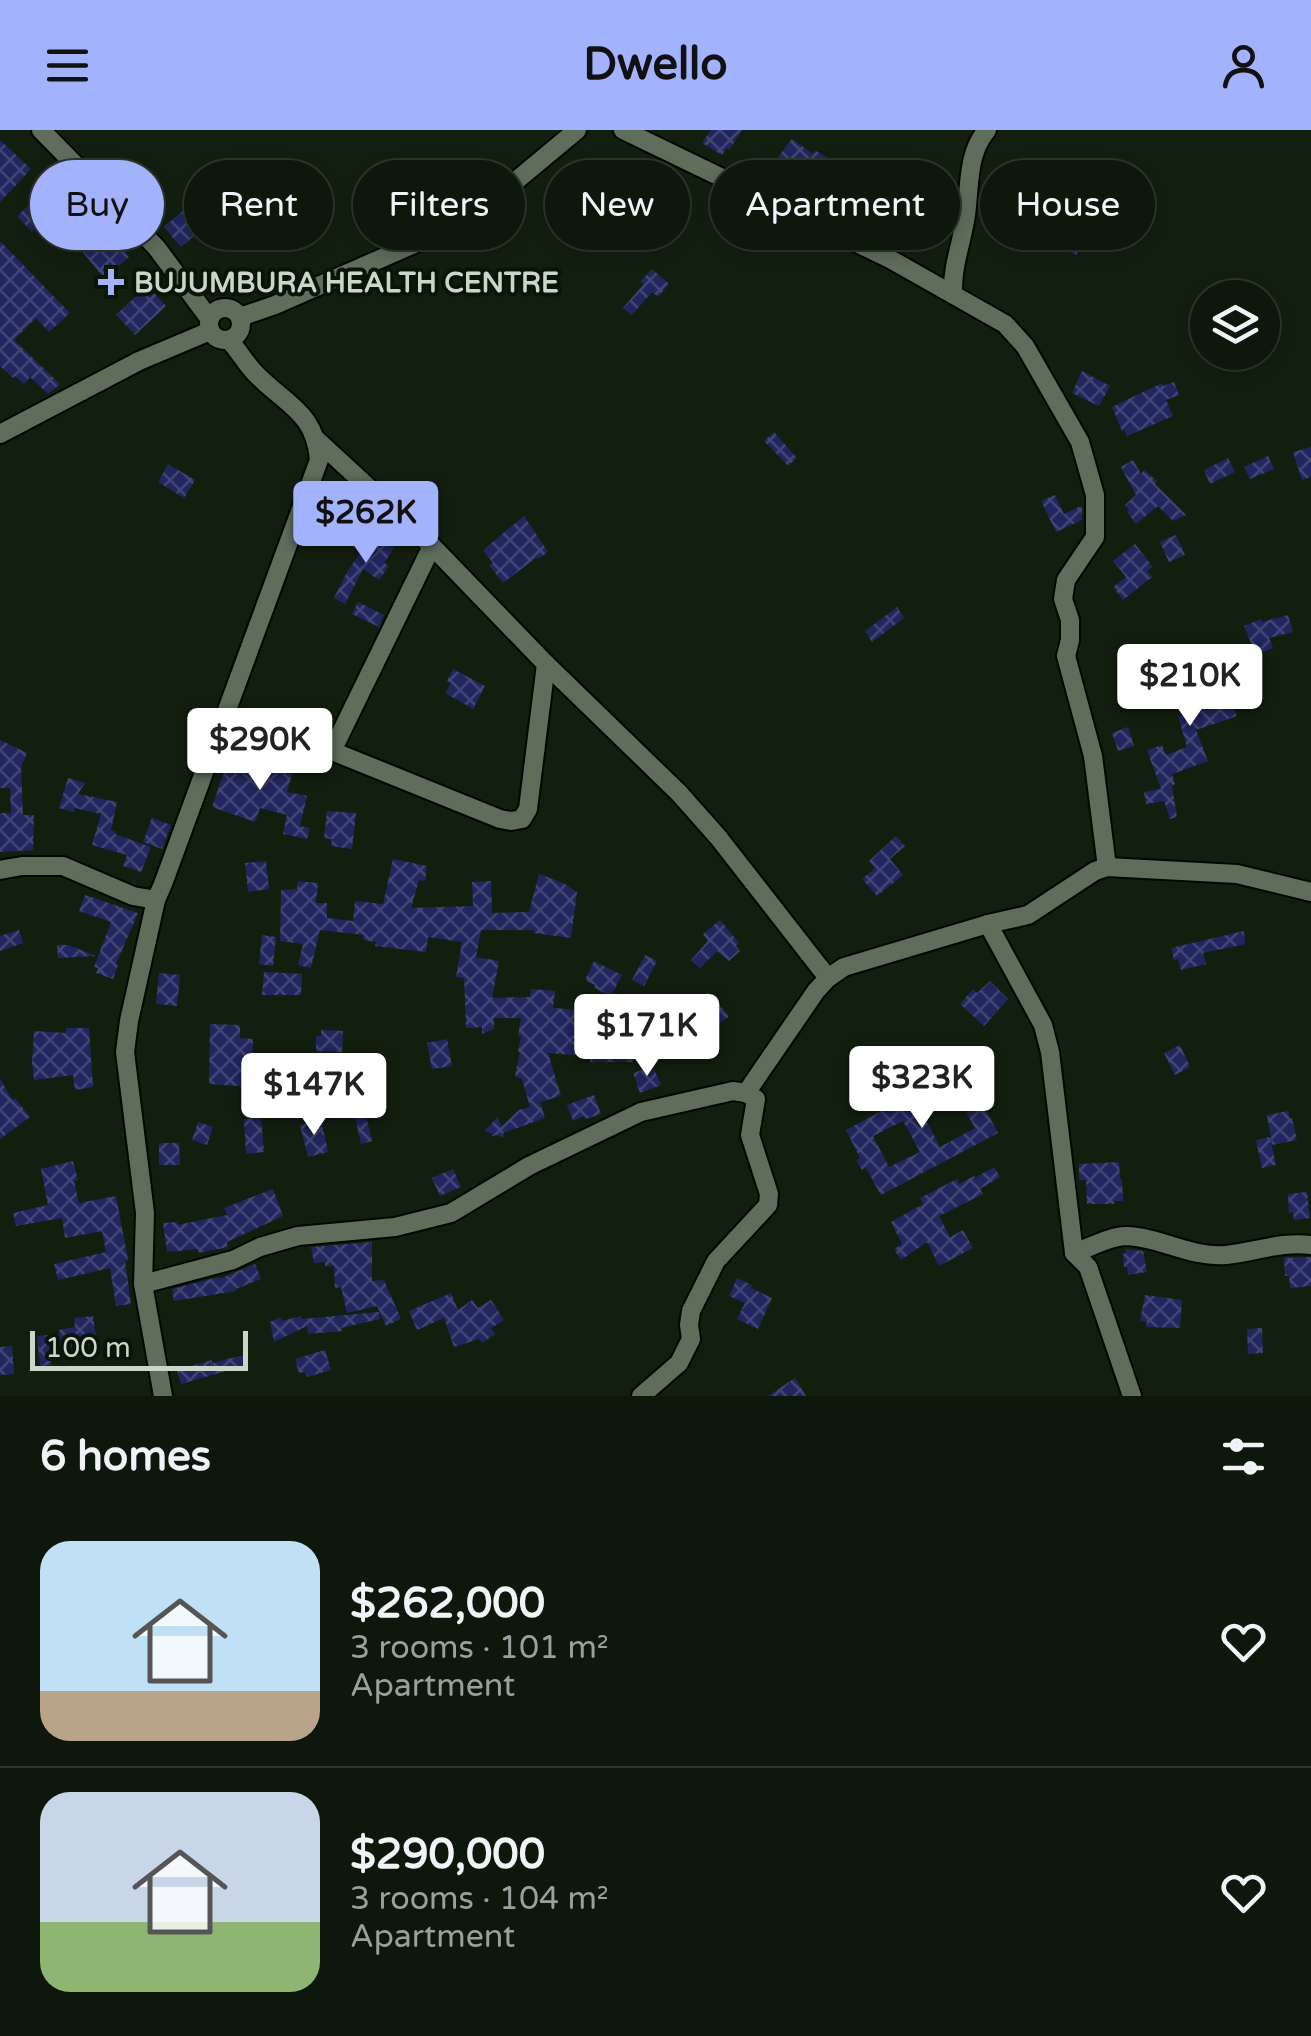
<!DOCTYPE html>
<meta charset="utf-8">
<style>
:root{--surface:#0e170b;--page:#1c2419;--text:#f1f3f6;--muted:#9b9f9d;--line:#2e362c;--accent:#a3b2fd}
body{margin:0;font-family:"Varela Round",sans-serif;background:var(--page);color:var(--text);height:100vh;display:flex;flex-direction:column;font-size:38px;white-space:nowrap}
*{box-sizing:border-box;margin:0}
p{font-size:32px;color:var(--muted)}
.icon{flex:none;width:55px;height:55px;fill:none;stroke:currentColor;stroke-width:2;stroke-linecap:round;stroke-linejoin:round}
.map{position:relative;height:1266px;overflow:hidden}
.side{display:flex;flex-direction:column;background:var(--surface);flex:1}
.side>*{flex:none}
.banner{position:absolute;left:30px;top:30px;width:1252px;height:90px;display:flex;gap:20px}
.controls{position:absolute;left:1190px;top:150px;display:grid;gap:20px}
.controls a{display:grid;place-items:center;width:90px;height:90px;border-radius:50%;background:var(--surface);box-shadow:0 5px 15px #0003,0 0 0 2px var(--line);font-size:50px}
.scale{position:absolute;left:30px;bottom:25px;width:218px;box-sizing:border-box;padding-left:10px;border:5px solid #ccd5ca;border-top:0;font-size:28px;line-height:35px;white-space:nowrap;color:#ccd5ca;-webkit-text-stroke:8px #091607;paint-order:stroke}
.price{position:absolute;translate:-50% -85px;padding:0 22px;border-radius:10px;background:#fff;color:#222;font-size:32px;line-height:65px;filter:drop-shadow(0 2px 5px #0008)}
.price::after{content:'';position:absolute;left:50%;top:60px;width:30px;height:22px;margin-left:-15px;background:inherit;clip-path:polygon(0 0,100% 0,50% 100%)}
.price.current{background:var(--accent);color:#111}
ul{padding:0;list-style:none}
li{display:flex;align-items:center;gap:30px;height:250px;padding:0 40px}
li+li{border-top:2px solid var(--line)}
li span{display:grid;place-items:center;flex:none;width:280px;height:200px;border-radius:30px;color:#555}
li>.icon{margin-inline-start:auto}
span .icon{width:120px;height:120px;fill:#fffc;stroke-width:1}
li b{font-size:42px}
h2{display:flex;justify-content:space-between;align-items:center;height:120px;padding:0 40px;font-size:42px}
.tag{padding:0 35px;border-radius:45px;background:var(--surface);box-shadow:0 5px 15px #0003,0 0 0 2px var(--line);font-size:35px;line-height:90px}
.tag.current{background:var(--accent);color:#111}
header{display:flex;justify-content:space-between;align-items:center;height:130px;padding:0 40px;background:var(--accent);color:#111;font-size:45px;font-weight:800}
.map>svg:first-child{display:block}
.building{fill:url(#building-cross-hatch);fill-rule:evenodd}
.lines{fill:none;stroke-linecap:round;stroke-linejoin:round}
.minor-casing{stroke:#010901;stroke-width:22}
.minor{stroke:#5e6e5b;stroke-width:18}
.poi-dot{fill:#a3b2fd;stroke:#091607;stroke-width:4}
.labels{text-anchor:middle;stroke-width:8;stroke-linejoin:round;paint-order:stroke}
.poi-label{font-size:28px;font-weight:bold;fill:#ccd5ca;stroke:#091607;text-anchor:start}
</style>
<header><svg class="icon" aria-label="menu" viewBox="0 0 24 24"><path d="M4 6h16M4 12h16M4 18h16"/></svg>Dwello<svg class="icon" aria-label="person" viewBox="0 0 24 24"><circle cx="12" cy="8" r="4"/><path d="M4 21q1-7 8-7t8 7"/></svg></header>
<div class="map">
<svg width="1311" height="1266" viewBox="0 0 1311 1266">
<defs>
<pattern id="building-cross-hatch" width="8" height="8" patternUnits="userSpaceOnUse" patternTransform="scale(2.5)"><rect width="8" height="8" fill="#21265f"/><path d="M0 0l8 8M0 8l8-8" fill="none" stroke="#404575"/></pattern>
</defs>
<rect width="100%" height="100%" fill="#121f0f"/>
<g class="building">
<path d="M711,0H742L729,20L727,18L722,25L702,13Z"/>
<path d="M792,9L813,24L815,20L830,30L824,37L845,52L822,82L798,71L812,51L794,45L788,34L778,27Z"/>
<path d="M0,10L31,39L0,72Z"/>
<path d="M205,44L219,58L205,73L190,59Z"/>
<path d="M1063,58L1041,98L1051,104L1044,117L1004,94L987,77L1003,62L1022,82L1033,63L1045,70Z"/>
<path d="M46,59L60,74L32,102L17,86Z"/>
<path d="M193,72L210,92L181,117L164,97Z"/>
<path d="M1080,86L1094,93L1076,125L1062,118Z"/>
<path d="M106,99L129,127L104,148L81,120Z"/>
<path d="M0,111L70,183L49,202L36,188L14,210L60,254L48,264L30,247L24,254L15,246L13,248L0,236Z"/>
<path d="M652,139L669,154L658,167L652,162L632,185L623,178L644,154L640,152Z"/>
<path d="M147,156L166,176L135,205L116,185Z"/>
<path d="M1082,241L1110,256L1099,276L1072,263Z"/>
<path d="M1174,252L1179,265L1166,270L1173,286L1127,306L1124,299L1122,301L1112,277L1162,253L1163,256Z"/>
<path d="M774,302L797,328L788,336L764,311Z"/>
<path d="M1311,317V347L1302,350L1293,322Z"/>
<path d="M1268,326L1274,339L1250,349L1244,337Z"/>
<path d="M1228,328L1235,342L1210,354L1204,340Z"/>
<path d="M1133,330L1141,344L1144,340L1157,351L1155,354L1186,385L1173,391L1158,376L1136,394L1127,382L1129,380L1125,375L1136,365L1121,337Z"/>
<path d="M168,334L195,350L184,368L158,352Z"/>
<path d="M1055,365L1064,384L1081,376L1082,379V390L1056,402L1041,371Z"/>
<path d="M524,386L548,422L538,429L537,427L503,453L489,435L493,433L483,420Z"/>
<path d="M373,404L394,418L384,433L389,436L379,450L363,439L345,474L334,468L347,442Z"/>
<path d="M1176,405L1185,425L1169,432L1160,412Z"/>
<path d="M1135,414L1153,437L1147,441L1152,447L1123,470L1113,457L1126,447L1113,431Z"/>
<path d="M358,472L384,485L379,497L352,484Z"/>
<path d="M897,477L904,488L872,512L865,501Z"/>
<path d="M1288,485L1293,502L1269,508L1273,518L1256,525L1244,496L1261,489L1262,492Z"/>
<path d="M1202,514L1217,557L1222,556L1226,568L1228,567L1237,586L1196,600L1208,631L1172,644L1175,654L1172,656L1177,687L1170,689L1164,671L1146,674L1144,662L1161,659L1147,620L1162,615L1166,625L1187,617L1178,586L1182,585L1178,572L1199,566L1184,521Z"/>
<path d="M453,539L485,556L473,579L445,563L451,553L447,551Z"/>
<path d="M1128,597L1134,616L1118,621L1112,603Z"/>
<path d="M0,610L27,623L21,637L23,685H34L33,720L0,722V683H11L10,658H0Z"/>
<path d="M231,621L293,641L287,662L307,666L300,696L310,698L307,709L283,704L287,685L260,678L255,692L212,677Z"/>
<path d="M68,648L85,653L78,664L117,672L111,700L116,702L115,704L151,717L141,742L123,736L127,725L92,715L101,684L75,678L73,682L59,678Z"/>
<path d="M327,681L356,683L352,719L331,716L332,709L324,708Z"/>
<path d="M152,688L171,695L162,719L143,712Z"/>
<path d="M896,706L905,716L890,729L903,745L877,766L862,749L875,738L869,731Z"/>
<path d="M393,729L427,736L425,751L419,750L411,778L473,776L472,752L491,751L492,783L529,782L539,744L563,753L577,762L571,808L534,803V800H481L476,827L499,831L492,868L530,867L531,859L555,861L553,878L617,883L616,901H618V916H634L633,932H590V926L548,923L561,966L540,972L545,988L503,1003L504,1008L496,1005L490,1007L493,1004L484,1001L498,987L501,997L519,980L530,977L522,949L515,946L520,922H518L521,906H518L521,888H494V899L482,904V897L466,898L464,848L456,847L462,812L428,807L426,822L375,816L376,812L363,810L364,805L320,800L311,838L298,835L303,814L280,811L281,760L297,759L298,751L318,753L316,773H327V788L353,791L355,771L383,774Z"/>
<path d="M266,731L269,759L248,762L245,733Z"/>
<path d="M85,765L138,783L116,834L118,835L113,849L96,843L98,838L94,837L111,792L79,781Z"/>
<path d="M720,790L739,813L736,816L740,821L729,831L717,821L700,838L691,830L708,811L703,804Z"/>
<path d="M19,800L23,813L0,821V806Z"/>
<path d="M1244,801L1245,814L1203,823L1206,834L1181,840L1178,829L1174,830L1171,818Z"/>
<path d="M262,805L276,807L273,836L259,834Z"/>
<path d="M57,815H68L96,826L58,828Z"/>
<path d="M645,825L657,831L644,856L632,850Z"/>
<path d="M594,831L622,845L611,866L594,858L595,855L585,850Z"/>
<path d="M264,842L302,844L301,865H262Z"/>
<path d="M159,843L180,845L177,876L156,874Z"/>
<path d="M990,851L1008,869L984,896L960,874L973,859L977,863Z"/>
<path d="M708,862L729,886L718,895L711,888L704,907L671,894Z"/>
<path d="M210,894L240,895V908L253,909L251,957L209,954Z"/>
<path d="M66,898H89L93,957L75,960L73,945L34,950L32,933L34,901L66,903Z"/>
<path d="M321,900L343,901L342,922L316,921V906H321Z"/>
<path d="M447,909L452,936L432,939L427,913Z"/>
<path d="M1180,915L1190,937L1175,945L1164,923Z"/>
<path d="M319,928L324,950L363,941V945L376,942L380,957L360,961L372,1011L361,1014L353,977L348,979L346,969L335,971L333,962L309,968L301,933Z"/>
<path d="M653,936L661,955L640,963L633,943Z"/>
<path d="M963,937L998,1003L881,1065L866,1038L862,1040L856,1030L860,1028L846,1000ZM955,962L975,998L940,1017L921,981ZM903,991L920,1022L889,1037L873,1006Z"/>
<path d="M0,948L12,970L15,968L30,987L0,1009Z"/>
<path d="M594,965L601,984L586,989L584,986L573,991L567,975Z"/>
<path d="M1288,981L1290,989L1292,988L1297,1010L1272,1015L1267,985Z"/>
<path d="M261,988L264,1022L246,1024L244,989Z"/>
<path d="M321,990L328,1022L308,1027L300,995Z"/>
<path d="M198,992L213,997L207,1015L192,1010Z"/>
<path d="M1270,1007L1276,1035L1262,1038L1256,1010Z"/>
<path d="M159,1013H179L180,1035H159Z"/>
<path d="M73,1031L78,1050L74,1051L79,1073L116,1066L128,1130L125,1131L131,1174L116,1176L110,1138L58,1150L54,1134L106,1122L102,1101L65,1108L62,1088L16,1096L13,1083L48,1075L41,1039Z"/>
<path d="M1119,1032L1120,1049H1122L1123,1071H1114V1074H1087L1086,1050H1079V1034Z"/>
<path d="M994,1037L1000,1047L980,1059L983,1064L939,1086L950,1107L963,1100L973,1118L939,1136L927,1112L901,1130L894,1119L902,1114L891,1092L923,1074L920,1068L957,1049L959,1054L974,1046L975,1048Z"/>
<path d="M453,1039L461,1057L440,1066L432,1048Z"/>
<path d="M273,1059L283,1086L227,1112L228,1117L199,1123L198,1119L167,1122L163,1093L177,1092V1095L227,1085L224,1078Z"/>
<path d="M1307,1062L1310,1088L1294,1090L1293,1082L1289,1083L1288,1064Z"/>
<path d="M372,1112V1151L384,1150L401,1189L386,1196L377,1176L347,1183L341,1157L335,1158L334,1136H325V1132L314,1133L311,1117Z"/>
<path d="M1125,1119L1143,1121L1147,1142L1128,1145L1127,1137H1124L1123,1124L1126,1123Z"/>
<path d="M1311,1127V1156L1290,1158L1289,1146H1285L1284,1128Z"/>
<path d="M255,1134L261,1149L236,1159V1161L174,1171L172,1159L219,1147V1149Z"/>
<path d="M737,1148L752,1155L751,1158L772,1168L758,1199L737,1189L745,1173L729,1166Z"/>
<path d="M451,1163L458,1180L472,1170L478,1178L491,1170L504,1190L491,1198L495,1204L482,1213L479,1209L454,1217L444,1188L417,1200L409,1181Z"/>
<path d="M1145,1165L1182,1170L1180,1198L1146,1197L1147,1192L1140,1191Z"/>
<path d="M379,1182L380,1189L341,1198L342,1201L308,1204L307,1196L274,1212L270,1192L280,1187L282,1191L301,1186L302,1189Z"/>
<path d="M93,1186L97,1215L49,1219L51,1235L40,1236L37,1206L60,1204L59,1200L75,1197L74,1188Z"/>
<path d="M1262,1198L1263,1223L1248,1224L1247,1199Z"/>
<path d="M12,1216L14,1244L0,1245V1217Z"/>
<path d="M325,1220L331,1240L307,1247L305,1242L299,1243L295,1229Z"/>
<path d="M244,1225L247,1235L181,1254L177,1240L212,1230V1233Z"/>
<path d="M795,1248L806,1266H768Z"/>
</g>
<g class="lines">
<defs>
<g id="minor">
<path d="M41,0L156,117L209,188"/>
<path d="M623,0L890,129L1005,194L1025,216L1080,312L1095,365V407L1066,450L1063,469L1070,490V510L1066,526L1093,626L1107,737"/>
<path d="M953,164C952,135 962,113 966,85C970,56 967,23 987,0"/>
<circle cx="225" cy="194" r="16"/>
<path d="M240,187L275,175L430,107L506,59L577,0"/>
<path d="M0,304L139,231L210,201"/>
<path d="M317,310L432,416L546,534L679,663L718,707L828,848"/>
<path d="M216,606L332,621L500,689L511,691L522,689L528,679L546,534"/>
<path d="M332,621L432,416"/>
<path d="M0,740L22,736H63L133,766L156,770L163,754L319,330C315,281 285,275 254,242C245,232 238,220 229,210"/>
<path d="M156,770L129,891L125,922L145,1083L143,1154L163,1266"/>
<path d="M988,794L1043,895L1050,922L1074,1123L1088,1137L1132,1266"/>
<path d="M1074,1123C1089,1118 1110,1106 1126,1106C1160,1107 1191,1128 1226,1125C1255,1122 1282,1111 1311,1115"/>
<path d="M143,1154L233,1130L260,1117L298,1106L395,1097L451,1083L529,1036L641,982L733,961L746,963L816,861L828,848L844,837L988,794L1028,785L1095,741L1107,737L1237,744L1311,762"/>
<path d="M641,1266L679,1233L691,1209L689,1195L691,1181L716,1131L768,1075L769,1064L750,1005L756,969L746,963"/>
</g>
</defs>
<use href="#minor" class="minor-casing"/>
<use href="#minor" class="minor"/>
</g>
<path class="poi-dot" d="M106 137h10v10h10v10h-10v10h-10v-10h-10v-10h10z"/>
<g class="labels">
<g class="poi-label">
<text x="134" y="162">BUJUMBURA HEALTH CENTRE</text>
</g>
</g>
</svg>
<div class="controls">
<a><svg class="icon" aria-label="layers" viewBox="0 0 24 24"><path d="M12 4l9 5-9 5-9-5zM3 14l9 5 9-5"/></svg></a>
</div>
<div class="scale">100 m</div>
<b class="price current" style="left:366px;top:436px">$262K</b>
<b class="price" style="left:1190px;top:599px">$210K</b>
<b class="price" style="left:260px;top:663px">$290K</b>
<b class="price" style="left:647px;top:949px">$171K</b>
<b class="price" style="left:922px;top:1001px">$323K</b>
<b class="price" style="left:314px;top:1008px">$147K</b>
<div class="banner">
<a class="tag current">Buy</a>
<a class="tag">Rent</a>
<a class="tag">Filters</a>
<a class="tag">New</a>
<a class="tag">Apartment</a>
<a class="tag">House</a>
</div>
</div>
<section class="side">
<h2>6 homes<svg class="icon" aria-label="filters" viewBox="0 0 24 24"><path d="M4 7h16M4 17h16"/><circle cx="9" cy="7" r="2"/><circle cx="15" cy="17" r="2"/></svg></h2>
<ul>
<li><span style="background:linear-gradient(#bfe0f5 75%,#b9a48a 0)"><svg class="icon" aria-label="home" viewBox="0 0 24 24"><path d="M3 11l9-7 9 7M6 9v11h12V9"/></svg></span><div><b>$262,000</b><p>3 rooms · 101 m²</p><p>Apartment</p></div><svg class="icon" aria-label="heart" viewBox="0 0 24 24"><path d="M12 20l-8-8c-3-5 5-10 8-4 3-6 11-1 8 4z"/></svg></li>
<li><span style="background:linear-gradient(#c9d6e8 65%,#8fb573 0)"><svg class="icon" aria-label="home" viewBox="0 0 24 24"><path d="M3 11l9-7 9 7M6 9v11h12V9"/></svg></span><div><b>$290,000</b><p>3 rooms · 104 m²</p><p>Apartment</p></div><svg class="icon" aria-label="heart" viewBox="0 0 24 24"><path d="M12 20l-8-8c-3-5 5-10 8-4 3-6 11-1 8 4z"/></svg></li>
</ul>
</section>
